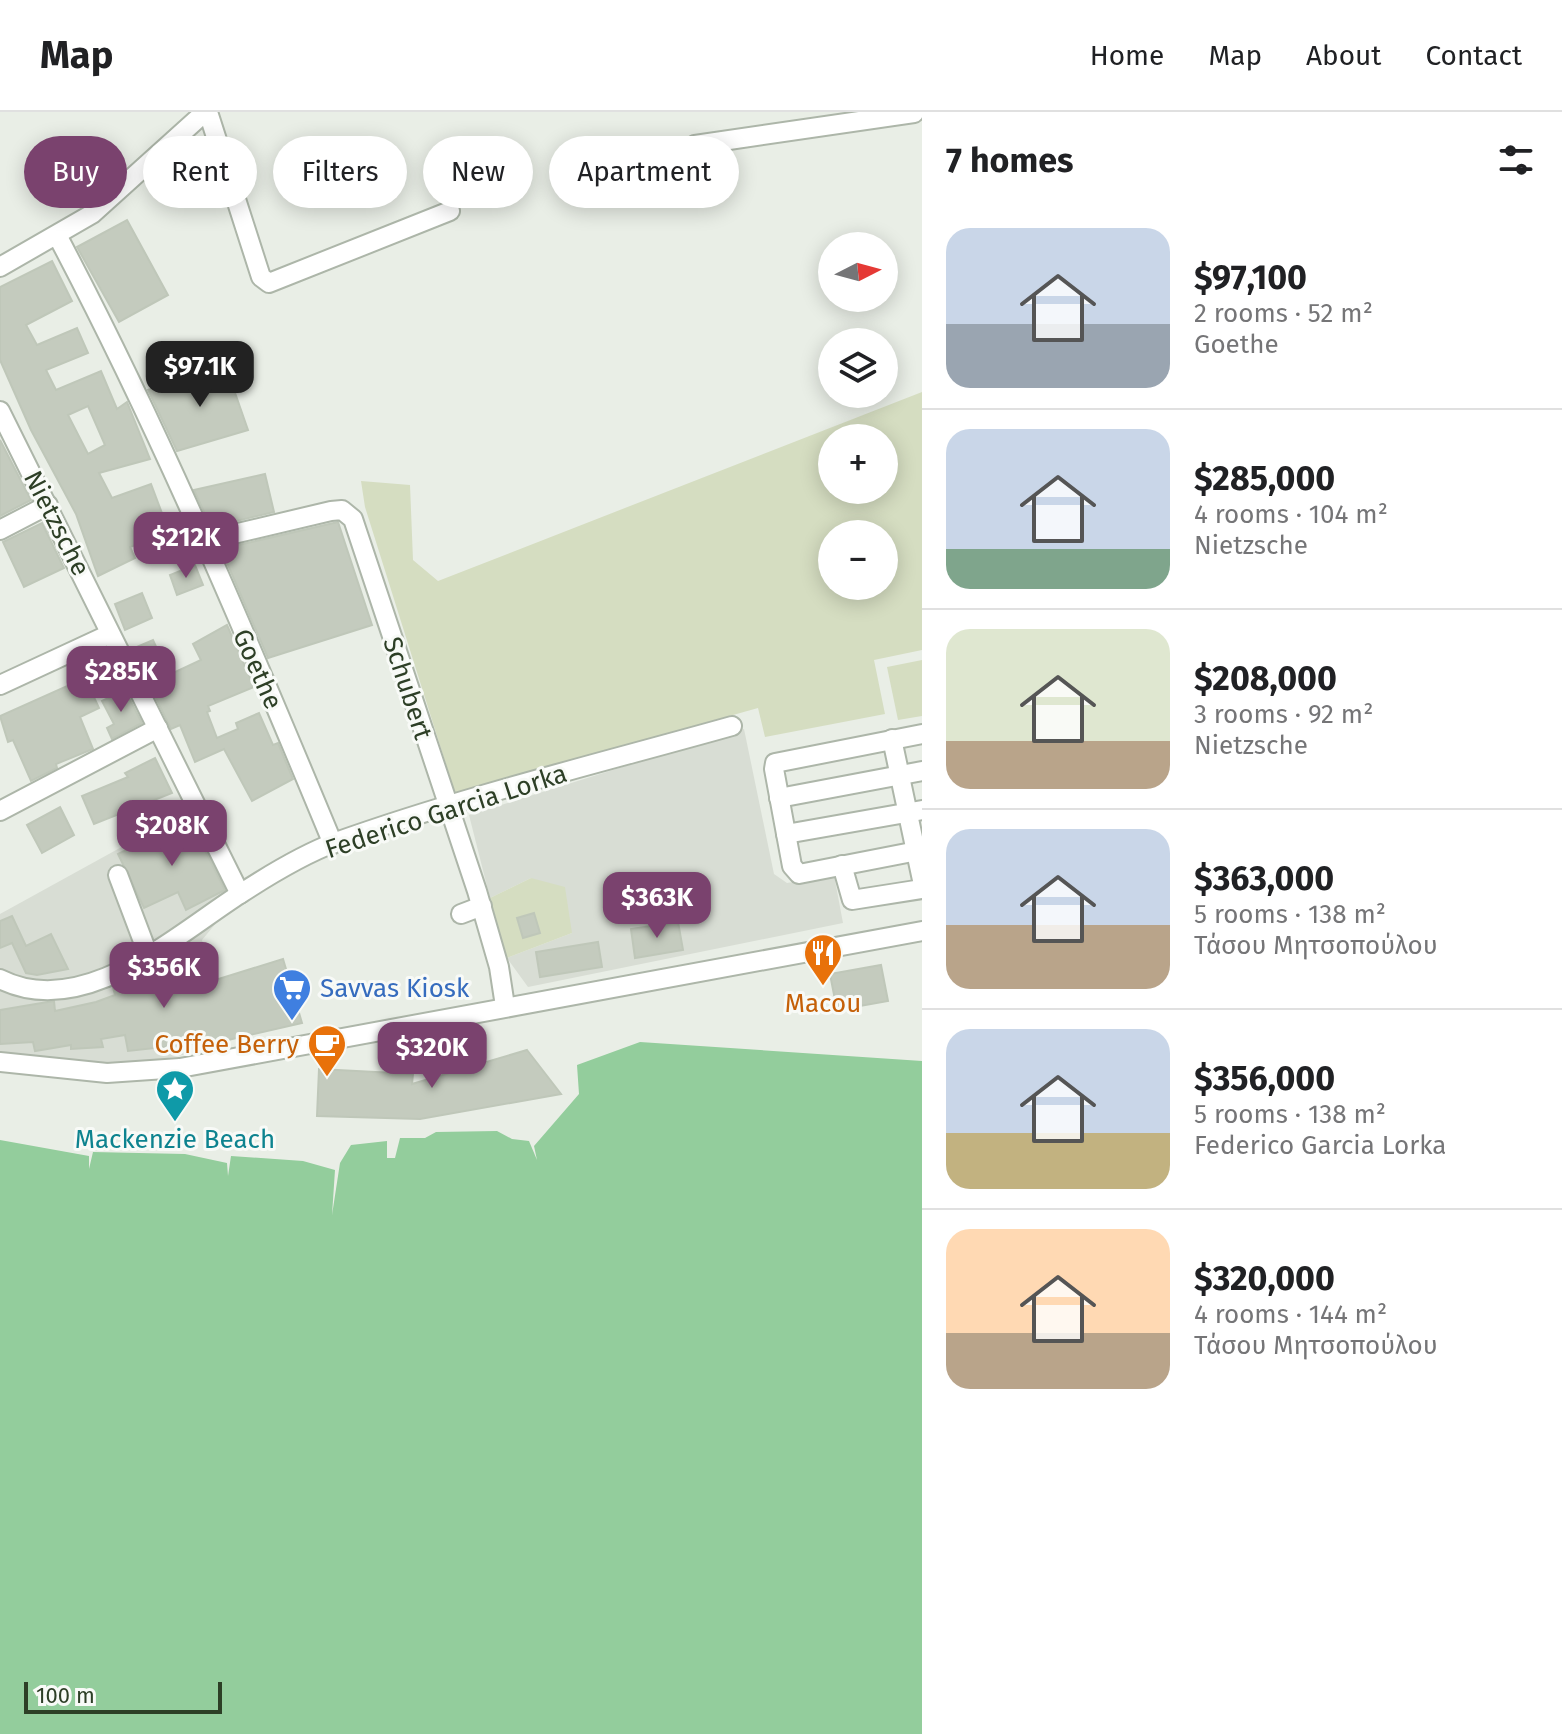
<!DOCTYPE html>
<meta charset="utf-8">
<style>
:root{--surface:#fff;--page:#f2f2f2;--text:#202124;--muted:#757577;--line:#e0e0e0;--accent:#7a426e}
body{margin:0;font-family:"Fira Sans",sans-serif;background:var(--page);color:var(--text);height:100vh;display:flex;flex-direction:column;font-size:30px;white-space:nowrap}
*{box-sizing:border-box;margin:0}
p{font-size:26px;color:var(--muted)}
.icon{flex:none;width:44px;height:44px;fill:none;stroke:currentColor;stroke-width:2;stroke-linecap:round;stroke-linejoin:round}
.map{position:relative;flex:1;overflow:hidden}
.drawer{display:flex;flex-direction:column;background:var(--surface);width:640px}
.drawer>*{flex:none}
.hud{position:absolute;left:24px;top:24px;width:760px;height:72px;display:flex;gap:16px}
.needle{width:52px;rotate:84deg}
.buttons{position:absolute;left:818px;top:120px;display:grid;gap:16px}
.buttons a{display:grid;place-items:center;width:80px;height:80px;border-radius:50%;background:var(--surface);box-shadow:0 4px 20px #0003;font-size:40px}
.scale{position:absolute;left:24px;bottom:20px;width:198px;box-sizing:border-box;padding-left:8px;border:4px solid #2d3f26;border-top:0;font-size:22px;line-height:28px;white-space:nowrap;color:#2d3f26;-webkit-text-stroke:6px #f8faf7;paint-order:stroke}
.price{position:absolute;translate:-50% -68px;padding:0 18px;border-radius:16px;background:var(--accent);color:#fff;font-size:26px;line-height:52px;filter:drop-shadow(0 2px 4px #0008)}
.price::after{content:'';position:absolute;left:50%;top:48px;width:24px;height:18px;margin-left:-12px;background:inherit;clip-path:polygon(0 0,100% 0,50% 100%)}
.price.selected{background:#222;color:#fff}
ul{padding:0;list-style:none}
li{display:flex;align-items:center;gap:24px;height:200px;padding:0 24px}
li+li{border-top:2px solid var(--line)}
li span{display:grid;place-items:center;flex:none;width:224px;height:160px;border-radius:24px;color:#555}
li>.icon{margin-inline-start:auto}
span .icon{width:96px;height:96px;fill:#fffc;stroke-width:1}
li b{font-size:34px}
h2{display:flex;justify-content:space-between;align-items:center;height:96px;padding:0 24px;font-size:34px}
.pill{padding:0 28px;border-radius:36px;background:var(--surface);box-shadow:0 4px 20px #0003;font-size:28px;line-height:72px}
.pill.selected{background:var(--accent);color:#fff}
header{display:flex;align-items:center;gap:48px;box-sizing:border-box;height:112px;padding:0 40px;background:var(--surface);border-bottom:2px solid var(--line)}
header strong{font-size:38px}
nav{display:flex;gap:44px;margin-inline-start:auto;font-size:28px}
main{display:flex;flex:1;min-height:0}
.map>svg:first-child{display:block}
.built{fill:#d8ddd4}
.green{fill:#d5ddc1;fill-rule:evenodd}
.water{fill:#93cd9c}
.building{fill:#c4cbbe;stroke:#bfc7b9;stroke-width:2;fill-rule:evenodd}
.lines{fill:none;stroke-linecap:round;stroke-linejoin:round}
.minor-casing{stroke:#adb6a9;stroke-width:22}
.minor{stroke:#fff;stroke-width:18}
.labels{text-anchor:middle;stroke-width:6;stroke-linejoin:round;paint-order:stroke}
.street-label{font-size:26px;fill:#2d3f26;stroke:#f8faf7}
.shop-label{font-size:26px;fill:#366cbe;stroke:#f8faf7;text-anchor:start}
.food-label{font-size:26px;fill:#c56008;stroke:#f8faf7}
.culture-label{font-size:26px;fill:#0d838f;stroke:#f8faf7}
</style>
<header>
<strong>Map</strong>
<nav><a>Home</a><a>Map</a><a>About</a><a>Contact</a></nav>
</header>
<main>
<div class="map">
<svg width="922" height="1622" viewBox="0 0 922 1622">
<rect width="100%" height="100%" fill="#e9eee6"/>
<g class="built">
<path d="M744,617L774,762L787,771L834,763L843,811L528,875L507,846L572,821L531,766L490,786L469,703Z"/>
<path d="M196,694L240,782L202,828L228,933L109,959L0,939V802Z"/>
</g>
<g class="green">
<path d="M922,280V538L874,548L885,602L765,625L758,596L455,681L365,395L361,369L410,373L413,448L438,469ZM832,326H884V378H832ZM832,422H884V474H832Z"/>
<path d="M922,548V604L898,608L887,555Z"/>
<path d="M531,766L565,775L572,821L507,846L490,786Z"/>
</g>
<path class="water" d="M640,930L922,949V1622H0V1028L89,1044V1057L93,1040L185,1042L227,1051L228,1064L231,1044L303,1049L335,1058L332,1103L340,1051L351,1033L387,1029V1046H395L400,1026H425L436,1020L497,1019L512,1027L529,1029L537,1048L534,1034L579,982L577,953Z"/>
<g class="building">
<path d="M127,108L168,183L119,210L77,135Z"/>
<path d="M52,149L72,189L26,213L37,233L77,216L88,241L46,258L56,278L101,259L117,297L127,290L150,347L99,361L112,386L151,372L169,420L130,435L135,446L98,464L76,402L31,318L0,248V175ZM88,294L105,333L88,342L68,303Z"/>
<path d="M226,255L248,318L177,339L148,278Z"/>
<path d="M0,328L31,388L0,404Z"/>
<path d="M265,362L274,400L211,415L194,378Z"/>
<path d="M338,410L372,513L268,546L221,437Z"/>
<path d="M42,411L64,456L24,475L3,430Z"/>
<path d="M195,453L203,473L177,483L170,463Z"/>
<path d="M142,481L152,506L125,518L115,492Z"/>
<path d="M227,513L254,575L208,594L210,599L207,600L217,626L238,617L236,611L259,601L273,633L278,631L293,667L252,689L224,637L195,650L180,613L171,617L132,537L153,528L169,563L201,548L193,532Z"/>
<path d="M85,566L99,596L80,605L93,637L56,652L57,656L31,669L13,628L8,630L0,604Z"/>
<path d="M125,578L142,611L112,627L107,616L114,612L102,589Z"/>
<path d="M155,646L172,681L94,712L82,684L128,665L125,661Z"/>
<path d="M60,695L74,723L42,741L27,713Z"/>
<path d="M190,708L225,778L186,798L178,780L144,796L118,742Z"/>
<path d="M534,801L540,821L523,826L517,806Z"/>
<path d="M12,804L26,834L51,822L68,857L37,863L26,861L12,831L0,836V809Z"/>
<path d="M678,810L683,838L635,846L631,817Z"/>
<path d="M598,830L602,855L540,865L536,840Z"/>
<path d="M192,839L204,848L209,870L283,847L302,911L228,928L128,939L125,923L101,927L103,935L71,937V933L35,939L33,930L0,932V898L54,889L55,899L96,890L115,883L113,875L163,855V852Z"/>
<path d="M881,853L888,889L837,898L830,862Z"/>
<path d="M527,938L561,982L420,1007L317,1004L319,957L413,962L412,972Z"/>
</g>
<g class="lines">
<defs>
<g id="minor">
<path d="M208,0L261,165L269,171L450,99"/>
<path d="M695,33L914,1"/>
<path d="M58,125C161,320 248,527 333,732"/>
<path d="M0,155L92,102L205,0"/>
<path d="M0,299L240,782"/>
<path d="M0,418L48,393"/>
<path d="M204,429L331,399L342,398L353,407L477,779L499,855L505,894"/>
<path d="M0,573L110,522"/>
<path d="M922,622L775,651L774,657L792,754L799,762L922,738"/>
<path d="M892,627L922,768"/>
<path d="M779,686L922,659"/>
<path d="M0,699L158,616"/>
<path d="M786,722L922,698"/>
<path d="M842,753L852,788L922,777"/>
<path d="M118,763L149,845"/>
<path d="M461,802L482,794"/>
<path d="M0,867C83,909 176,823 240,782C269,763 304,742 336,730C465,684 600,651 732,614"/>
<path d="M0,950L107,961L180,956L922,819"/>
</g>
</defs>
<use href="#minor" class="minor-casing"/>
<use href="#minor" class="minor"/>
</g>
<defs>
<symbol id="restaurant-pin" viewBox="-11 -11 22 30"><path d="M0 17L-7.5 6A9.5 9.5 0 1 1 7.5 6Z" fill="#e8710a" stroke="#f8faf7"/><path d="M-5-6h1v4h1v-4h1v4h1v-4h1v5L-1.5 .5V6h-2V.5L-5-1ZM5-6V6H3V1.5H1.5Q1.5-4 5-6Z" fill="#fff"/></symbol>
<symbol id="supermarket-pin" viewBox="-11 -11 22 30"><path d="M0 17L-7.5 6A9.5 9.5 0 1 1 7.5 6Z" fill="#3f7fe0" stroke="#f8faf7"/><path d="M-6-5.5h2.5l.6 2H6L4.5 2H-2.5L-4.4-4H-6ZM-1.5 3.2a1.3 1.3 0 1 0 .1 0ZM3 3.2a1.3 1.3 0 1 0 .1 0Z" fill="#fff"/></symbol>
<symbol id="cafe-pin" viewBox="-11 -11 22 30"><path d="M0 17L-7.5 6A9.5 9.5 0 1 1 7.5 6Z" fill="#e8710a" stroke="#f8faf7"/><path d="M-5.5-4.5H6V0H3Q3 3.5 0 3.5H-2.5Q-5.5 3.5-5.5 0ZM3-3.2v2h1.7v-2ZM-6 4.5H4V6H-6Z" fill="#fff"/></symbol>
<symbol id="sight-pin" viewBox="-11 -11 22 30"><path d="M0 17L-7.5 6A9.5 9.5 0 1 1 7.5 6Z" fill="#0f9aa8" stroke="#f8faf7"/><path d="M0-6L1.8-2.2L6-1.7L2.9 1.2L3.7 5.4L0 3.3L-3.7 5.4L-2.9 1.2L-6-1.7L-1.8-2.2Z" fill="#fff"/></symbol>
</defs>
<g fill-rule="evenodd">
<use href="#restaurant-pin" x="801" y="819" width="44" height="60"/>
<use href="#supermarket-pin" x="270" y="854" width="44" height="60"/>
<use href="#cafe-pin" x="305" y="910" width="44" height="60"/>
<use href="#sight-pin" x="153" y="955" width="44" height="60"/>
</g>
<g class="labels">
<g class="street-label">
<text transform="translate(57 411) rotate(63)" y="9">Nietzsche</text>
<text transform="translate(258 557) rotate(66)" y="9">Goethe</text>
<text transform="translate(408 576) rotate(72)" y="9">Schubert</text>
<text transform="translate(446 699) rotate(-18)" y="9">Federico Garcia Lorka</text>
</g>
<g class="shop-label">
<text x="320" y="885">Savvas Kiosk</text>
</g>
<g class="food-label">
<text x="823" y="900">Macou</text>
<text x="299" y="941" text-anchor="end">Coffee Berry</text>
</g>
<g class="culture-label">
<text x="175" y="1036">Mackenzie Beach</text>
</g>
</g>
</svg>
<div class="buttons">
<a><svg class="needle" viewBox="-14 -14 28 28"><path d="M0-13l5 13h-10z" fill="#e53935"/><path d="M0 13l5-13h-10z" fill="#757577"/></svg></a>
<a><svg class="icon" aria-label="layers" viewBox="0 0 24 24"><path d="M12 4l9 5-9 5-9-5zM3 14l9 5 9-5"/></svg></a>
<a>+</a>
<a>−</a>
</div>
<div class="scale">100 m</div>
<b class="price selected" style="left:200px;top:297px">$97.1K</b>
<b class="price" style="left:186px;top:468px">$212K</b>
<b class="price" style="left:121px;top:602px">$285K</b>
<b class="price" style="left:172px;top:756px">$208K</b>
<b class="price" style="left:657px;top:828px">$363K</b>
<b class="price" style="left:164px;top:898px">$356K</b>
<b class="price" style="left:432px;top:978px">$320K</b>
<div class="hud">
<a class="pill selected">Buy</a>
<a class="pill">Rent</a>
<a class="pill">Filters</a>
<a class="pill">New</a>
<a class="pill">Apartment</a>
</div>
</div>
<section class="drawer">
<h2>7 homes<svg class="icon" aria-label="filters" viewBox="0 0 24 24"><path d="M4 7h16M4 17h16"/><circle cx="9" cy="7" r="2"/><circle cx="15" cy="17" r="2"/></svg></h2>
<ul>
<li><span style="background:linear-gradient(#c9d6e8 60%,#9aa5b1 0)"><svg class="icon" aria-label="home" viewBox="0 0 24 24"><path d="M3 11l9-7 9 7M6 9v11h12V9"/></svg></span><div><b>$97,100</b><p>2 rooms · 52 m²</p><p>Goethe</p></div></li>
<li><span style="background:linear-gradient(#c9d6e8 75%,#7fa58c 0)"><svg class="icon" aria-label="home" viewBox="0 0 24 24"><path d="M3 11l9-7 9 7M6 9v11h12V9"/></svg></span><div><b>$285,000</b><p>4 rooms · 104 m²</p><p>Nietzsche</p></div></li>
<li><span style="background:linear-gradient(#dfe7d0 70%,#b9a48a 0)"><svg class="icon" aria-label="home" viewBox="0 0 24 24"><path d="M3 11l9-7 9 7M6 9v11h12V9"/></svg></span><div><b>$208,000</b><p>3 rooms · 92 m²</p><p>Nietzsche</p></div></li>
<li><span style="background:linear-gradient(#c9d6e8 60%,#b9a48a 0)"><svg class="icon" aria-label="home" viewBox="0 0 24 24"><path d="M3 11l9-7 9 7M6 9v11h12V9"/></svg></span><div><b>$363,000</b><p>5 rooms · 138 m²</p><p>Τάσου Μητσοπούλου</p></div></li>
<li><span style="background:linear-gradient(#c9d6e8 65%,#c2b280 0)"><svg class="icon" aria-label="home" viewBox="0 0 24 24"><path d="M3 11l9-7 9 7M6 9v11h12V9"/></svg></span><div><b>$356,000</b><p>5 rooms · 138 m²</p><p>Federico Garcia Lorka</p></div></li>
<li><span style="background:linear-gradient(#ffd9b3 65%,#b9a48a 0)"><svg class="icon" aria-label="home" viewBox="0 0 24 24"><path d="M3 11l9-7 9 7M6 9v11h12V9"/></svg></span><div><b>$320,000</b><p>4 rooms · 144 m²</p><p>Τάσου Μητσοπούλου</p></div></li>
</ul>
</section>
</main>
